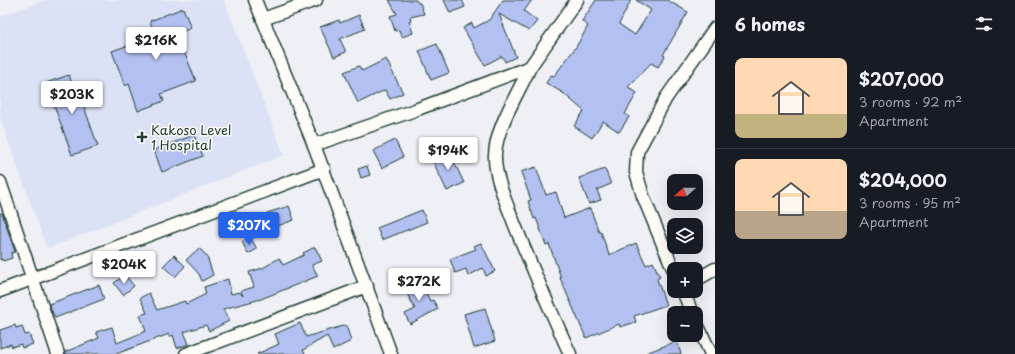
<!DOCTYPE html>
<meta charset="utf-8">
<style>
:root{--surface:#171b24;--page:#20242c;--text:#f1f3f6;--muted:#9ea1a6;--line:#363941;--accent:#2563eb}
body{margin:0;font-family:"Playpen Sans",sans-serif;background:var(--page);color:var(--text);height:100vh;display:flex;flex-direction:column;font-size:15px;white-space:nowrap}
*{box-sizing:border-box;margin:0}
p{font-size:13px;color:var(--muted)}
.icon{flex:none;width:22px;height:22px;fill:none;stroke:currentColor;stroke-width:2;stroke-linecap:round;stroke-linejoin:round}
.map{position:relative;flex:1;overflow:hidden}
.panel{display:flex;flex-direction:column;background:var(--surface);width:300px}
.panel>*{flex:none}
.needle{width:26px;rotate:249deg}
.fabs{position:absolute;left:667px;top:174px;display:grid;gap:8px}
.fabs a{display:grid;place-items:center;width:36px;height:36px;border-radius:8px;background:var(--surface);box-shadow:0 4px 16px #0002;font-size:20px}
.price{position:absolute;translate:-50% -34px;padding:0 9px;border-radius:4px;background:#fff;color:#222;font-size:13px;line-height:26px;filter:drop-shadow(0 1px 2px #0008)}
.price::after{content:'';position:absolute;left:50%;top:24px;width:12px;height:9px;margin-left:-6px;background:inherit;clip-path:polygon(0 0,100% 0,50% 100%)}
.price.active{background:var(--accent);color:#fff}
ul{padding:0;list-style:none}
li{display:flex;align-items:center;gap:12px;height:100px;padding:0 20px}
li+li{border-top:1px solid var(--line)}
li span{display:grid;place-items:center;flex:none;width:112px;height:80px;border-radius:8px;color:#555}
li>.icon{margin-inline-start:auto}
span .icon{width:48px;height:48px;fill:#fffc;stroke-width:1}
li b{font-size:17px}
h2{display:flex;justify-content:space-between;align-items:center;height:48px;padding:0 20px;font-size:17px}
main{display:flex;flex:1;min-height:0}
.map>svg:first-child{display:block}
.built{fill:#dce2f5}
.building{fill:#b3c1f2;stroke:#1f3d34}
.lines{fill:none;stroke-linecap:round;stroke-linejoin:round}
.street-casing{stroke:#1f3d34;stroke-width:15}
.street{stroke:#fdfcf7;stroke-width:12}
.poi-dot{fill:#1f3d34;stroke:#fdfcf7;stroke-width:1.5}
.labels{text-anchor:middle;stroke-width:3;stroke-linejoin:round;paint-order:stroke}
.poi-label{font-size:13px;fill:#1f3d34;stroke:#fdfcf7;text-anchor:start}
</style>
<main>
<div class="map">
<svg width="715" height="354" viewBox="0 0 715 354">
<rect width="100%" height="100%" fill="#eef0f6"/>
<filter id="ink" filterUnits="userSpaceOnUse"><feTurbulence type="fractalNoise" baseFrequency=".025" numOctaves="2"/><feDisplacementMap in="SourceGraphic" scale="8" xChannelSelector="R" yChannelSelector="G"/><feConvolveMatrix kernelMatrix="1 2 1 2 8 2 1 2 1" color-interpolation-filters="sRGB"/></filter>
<g filter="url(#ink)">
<path class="built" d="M44,0H224L284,155L47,249L0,118V17Z"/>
<g class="building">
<path d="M389,0H416L418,3H420L424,14L410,17L411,20L409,21L413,33L402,37L399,30L395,31L390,16L397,14Z"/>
<path d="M444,0H462L465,7L450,13Z"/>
<path d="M503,0H532L524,11L537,21L529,31L499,14L516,57L505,62L502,56L485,65L463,28L472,23L474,28L489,20Z"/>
<path d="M596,0H631L619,24L635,35L651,10L636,0H667L688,12L663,55L665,56L658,67L651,63L628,87L637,93L625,114L629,117L619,132L603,121L592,138L574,126L584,111L563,93L546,83L551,75L554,76L576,47L588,26L582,21Z"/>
<path d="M183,8L191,28L177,34L196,81L161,94L164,101L138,111L129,84L125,86L112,51L155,36L150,21Z"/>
<path d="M359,15L365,29L340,39L346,52L334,57L320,27L339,20L340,23Z"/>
<path d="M437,44L449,73L431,80L419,51Z"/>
<path d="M386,59L403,93L390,99L385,90L358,103L344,72L359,66L362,71Z"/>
<path d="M69,75L76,94L79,93L98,146L72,155L46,83Z"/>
<path d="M194,135L203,156L162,172L154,150Z"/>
<path d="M395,140L403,157L382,168L373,151Z"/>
<path d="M449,151L464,183L447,191L432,159Z"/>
<path d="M367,166L370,175L361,178L358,169Z"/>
<path d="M536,167L546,195L556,192L564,218L590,208L599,232H601L609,255L636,243L646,265L653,262L660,277L657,279L666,305L634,316L636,322L620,327L619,324L586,338L560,278H561L549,244L546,245L536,218L534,219L528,201L531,200L521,172Z"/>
<path d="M605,169L611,184L597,190L601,200L589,204L579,178Z"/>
<path d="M289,206L294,220L272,228L267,213Z"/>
<path d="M422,210L427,222L382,240L377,228Z"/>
<path d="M0,213H2L15,252L11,253L12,258L3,261L2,259L0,260Z"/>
<path d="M250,237L257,249L248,254L242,242Z"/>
<path d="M481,243L495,271L486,276L483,268L468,276L466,269L455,273L450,259L476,249L474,246Z"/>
<path d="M315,247L322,261L312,265L318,276L261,299L223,309L229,321L209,331L206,325L184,332L189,344L177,348L173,335L169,337V334L116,354H65V352L99,338L96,332L112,327L117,343L146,331L140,315L147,313L140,298L149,293L157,310L185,301L186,304L206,294L204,287L228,279L231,294L239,292L243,296L241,291L254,287L249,272L263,268L279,258L283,265L304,255L303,253Z"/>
<path d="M199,248L207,256L213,275L202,281L199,274L186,260Z"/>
<path d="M174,255L185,266L175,277L163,266Z"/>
<path d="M125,275L134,286L123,295L114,283Z"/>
<path d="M419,279L430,301L433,300L438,309L410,324L405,314L415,309L403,286Z"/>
<path d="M99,285L104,299L55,318L49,304Z"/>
<path d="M485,308L495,341L474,348L464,314Z"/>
<path d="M300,323L306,337L346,325L351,341L333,350L327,336L303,350L305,354H257L279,344L275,334Z"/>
<path d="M15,325L16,328L22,326L25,335L29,334L33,344L22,348L21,344L12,347L11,344L0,348V330Z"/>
<path d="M677,341L681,354H646V353Z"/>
</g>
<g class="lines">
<defs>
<g id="street">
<path d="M255,0L314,145L391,354"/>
<path d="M263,19L316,0"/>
<path d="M530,67C519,92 496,127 495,155C494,177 508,207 516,228C533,270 551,312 570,354"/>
<path d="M314,145L415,110L530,67L577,0"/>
<path d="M0,182L58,354"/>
<path d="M674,271L643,196L636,172L637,152L666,98L715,28"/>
<path d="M696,280L715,269"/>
<path d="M0,291L324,169"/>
<path d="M683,291L692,313"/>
<path d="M696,322L711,354"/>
<path d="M186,354L367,286"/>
</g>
</defs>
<use href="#street" class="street-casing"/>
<use href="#street" class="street"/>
</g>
</g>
<path class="poi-dot" d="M140 131h4v4h4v4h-4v4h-4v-4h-4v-4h4z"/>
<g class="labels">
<g class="poi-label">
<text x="151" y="135">Kakoso Level<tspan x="151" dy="15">1 Hospital</tspan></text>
</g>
</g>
</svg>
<div class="fabs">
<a><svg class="needle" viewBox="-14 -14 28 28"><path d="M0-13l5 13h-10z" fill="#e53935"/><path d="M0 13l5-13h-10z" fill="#9ea1a6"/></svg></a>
<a><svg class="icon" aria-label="layers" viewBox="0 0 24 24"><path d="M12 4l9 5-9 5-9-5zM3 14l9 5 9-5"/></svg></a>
<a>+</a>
<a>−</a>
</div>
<b class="price" style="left:156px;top:61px">$216K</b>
<b class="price" style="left:72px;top:115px">$203K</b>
<b class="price" style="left:448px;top:171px">$194K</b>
<b class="price active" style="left:249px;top:246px">$207K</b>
<b class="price" style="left:124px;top:285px">$204K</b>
<b class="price" style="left:419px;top:302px">$272K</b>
</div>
<section class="panel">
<h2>6 homes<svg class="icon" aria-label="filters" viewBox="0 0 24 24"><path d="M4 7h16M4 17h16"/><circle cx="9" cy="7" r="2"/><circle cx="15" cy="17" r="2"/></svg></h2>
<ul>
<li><span style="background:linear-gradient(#ffd9b3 70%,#c2b280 0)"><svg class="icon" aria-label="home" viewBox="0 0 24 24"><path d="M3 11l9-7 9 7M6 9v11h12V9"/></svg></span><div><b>$207,000</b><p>3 rooms · 92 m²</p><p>Apartment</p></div></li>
<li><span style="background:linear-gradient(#ffd9b3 65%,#b9a48a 0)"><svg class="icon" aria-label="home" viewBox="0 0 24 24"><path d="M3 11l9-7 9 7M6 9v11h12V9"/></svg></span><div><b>$204,000</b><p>3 rooms · 95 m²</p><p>Apartment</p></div></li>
</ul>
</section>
</main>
